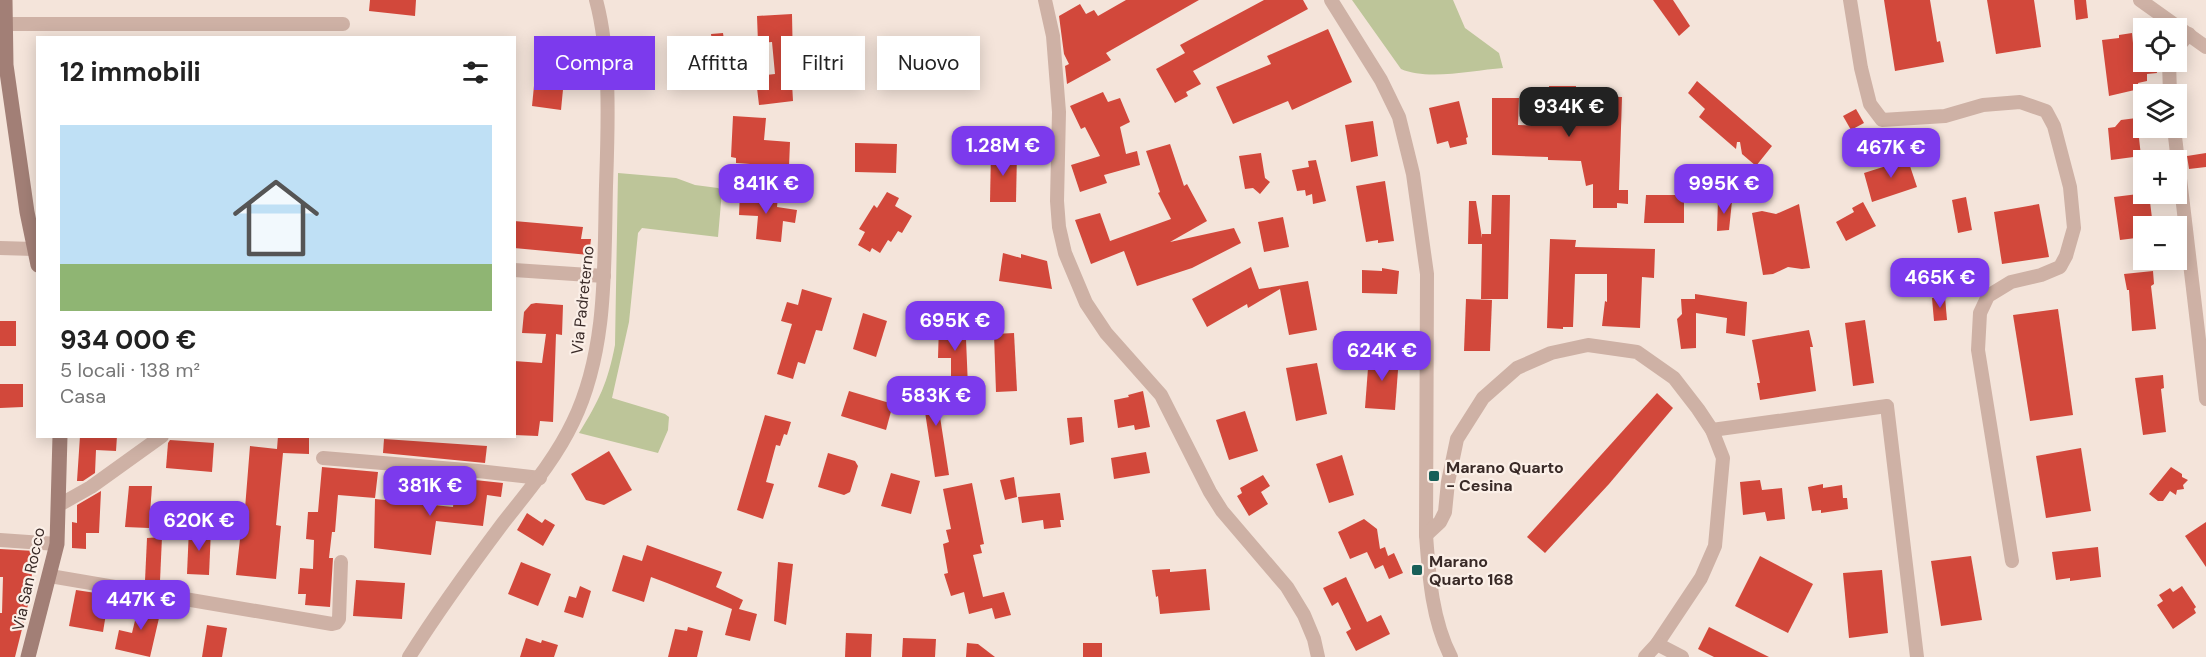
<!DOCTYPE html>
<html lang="it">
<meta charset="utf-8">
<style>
:root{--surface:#fff;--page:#f2f2f2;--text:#222;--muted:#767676;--line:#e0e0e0;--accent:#7c3aed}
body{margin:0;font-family:"DM Sans",sans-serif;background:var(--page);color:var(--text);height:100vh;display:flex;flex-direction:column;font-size:22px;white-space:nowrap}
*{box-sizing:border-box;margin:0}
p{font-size:20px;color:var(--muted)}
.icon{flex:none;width:33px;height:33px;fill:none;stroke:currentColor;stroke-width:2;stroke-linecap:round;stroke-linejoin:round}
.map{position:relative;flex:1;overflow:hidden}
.sheet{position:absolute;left:36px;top:36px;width:480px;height:402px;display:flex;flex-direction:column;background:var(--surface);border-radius:0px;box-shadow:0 3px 15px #0003}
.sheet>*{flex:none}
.top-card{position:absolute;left:534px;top:36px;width:570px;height:54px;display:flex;gap:12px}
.tools{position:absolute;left:2133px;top:18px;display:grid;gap:12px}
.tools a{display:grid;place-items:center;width:54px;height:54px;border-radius:0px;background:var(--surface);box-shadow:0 3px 15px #0003;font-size:30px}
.price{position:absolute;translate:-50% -51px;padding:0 14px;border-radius:12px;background:var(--accent);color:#fff;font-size:20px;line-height:39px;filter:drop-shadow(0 2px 3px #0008)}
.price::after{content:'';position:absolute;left:50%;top:36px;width:18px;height:14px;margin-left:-9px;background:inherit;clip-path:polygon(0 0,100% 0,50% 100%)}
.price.on{background:#222;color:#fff}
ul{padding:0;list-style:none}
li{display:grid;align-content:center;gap:12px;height:318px;padding:0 24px}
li+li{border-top:2px solid var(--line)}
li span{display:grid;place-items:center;height:186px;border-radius:0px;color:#555}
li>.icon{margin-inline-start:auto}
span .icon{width:108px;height:108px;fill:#fffc;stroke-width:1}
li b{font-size:26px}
h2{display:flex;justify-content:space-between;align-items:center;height:72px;padding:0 24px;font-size:26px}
.tag{padding:0 21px;border-radius:0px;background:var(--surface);box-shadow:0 3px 15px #0003;font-size:21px;line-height:54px}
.tag.on{background:var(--accent);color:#fff}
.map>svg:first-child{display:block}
.green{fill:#bdc599}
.building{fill:#d2483b}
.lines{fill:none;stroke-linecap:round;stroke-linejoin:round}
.street{stroke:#ceb1a5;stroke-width:14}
.secondary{stroke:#a27f76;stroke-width:15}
.poi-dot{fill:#185f58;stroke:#fbefe7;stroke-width:2}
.labels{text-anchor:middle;stroke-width:4.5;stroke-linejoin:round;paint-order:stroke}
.street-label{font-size:16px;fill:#392a27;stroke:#fbefe7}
.poi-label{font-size:16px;font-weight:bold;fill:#392a27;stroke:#fbefe7;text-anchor:start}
</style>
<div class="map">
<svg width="2206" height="657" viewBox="0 0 2206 657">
<rect width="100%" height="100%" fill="#f4e4da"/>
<g class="green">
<path d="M1352,0H1453L1465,28L1499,53L1503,68C1474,70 1428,81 1401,69Z"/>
<path d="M618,173L676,178L695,185L718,188L722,191L718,237L642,228L638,233L629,322L612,398L665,414L669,417L668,430L658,453L579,433C599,401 608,382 615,345Z"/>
</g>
<g class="building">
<path d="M370,0H416L415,16L369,11Z"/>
<path d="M1126,0H1199L1106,53L1111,60L1067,84L1065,66L1069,64L1064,54L1059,16L1080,4L1086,14L1094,10L1098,16Z"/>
<path d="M1264,0H1303L1308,9L1193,71L1201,84L1186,92L1188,96L1175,103L1156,69L1185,53L1180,45Z"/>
<path d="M1653,0H1673L1690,26L1679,36Z"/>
<path d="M1884,0H1930L1937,42L1940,41L1944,62L1895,71Z"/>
<path d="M1987,0H2034L2041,47L1996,54Z"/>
<path d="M2074,0H2086L2088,18L2076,20Z"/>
<path d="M792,14L793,65H791L793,101L759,105L757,88L768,87L766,75L775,74L772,42L758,43L757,16Z"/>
<path d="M1328,29L1352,82L1292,110L1288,101L1233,124L1216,87L1271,64L1267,56Z"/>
<path d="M723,33L725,47L713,49L711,34Z"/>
<path d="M2132,33L2133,43L2144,42V62H2155L2157,73L2147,74V81L2138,83L2139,89L2109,96L2102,40L2119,38V35Z"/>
<path d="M536,66L565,69L561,110L532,106Z"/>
<path d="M1697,81L1772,146L1756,166L1742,154L1740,142H1737L1736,149L1699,117L1705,109L1688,93Z"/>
<path d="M1549,86H1576V96L1622,97L1619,190H1628V204L1617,203V208H1593V184L1586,186L1581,161L1548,160V157L1492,155V98H1519L1518,125L1548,126Z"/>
<path d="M1103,92L1108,102L1120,98L1130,122L1120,127L1126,154L1137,151L1140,165L1104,175L1107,183L1080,192L1071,165L1100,156L1085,127L1081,129L1070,106Z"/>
<path d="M1459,101L1468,137L1466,138L1467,144L1450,148L1448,141L1437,144L1429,108Z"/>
<path d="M1856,109L1864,123L1851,130L1843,116Z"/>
<path d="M733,116L766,118L764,140L790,142L789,167L736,163V158L731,157Z"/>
<path d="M2144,117V137L2139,138L2141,156L2111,160L2108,128L2115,127L2121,120Z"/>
<path d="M1373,121L1378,156L1351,162L1345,125Z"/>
<path d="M855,143L897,144L896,173L855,172Z"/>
<path d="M1170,144L1184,186L1187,184L1207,221L1170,242L1234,228L1241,243L1192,268L1137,286L1124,251L1091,264L1075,220L1100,213L1110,241L1171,219L1158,193L1160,192L1146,151Z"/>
<path d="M991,151L1017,152L1016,202H990Z"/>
<path d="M1261,153L1265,178L1270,182L1260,194L1253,188L1245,189L1239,156Z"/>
<path d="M2206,153V167L2189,169L2187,156Z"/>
<path d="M1906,154L1917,187L1872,202L1864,173L1883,167L1881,163L1896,159L1895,156Z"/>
<path d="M1316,160L1326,201L1313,204L1312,194L1306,196L1305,190L1297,191L1292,170L1309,167L1308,161Z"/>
<path d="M1385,181L1394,241L1378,243V240L1366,242L1356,186Z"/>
<path d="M740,192L778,197L777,207L797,210L795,223L783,221L781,242L756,239L758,216L739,215Z"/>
<path d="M887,192L899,198L895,206L912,216L902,233L898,231L891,242L888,240L880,253L872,248L870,252L858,245L865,232L859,229L874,205L877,208Z"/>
<path d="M2138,194H2149L2153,226H2144V237L2120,240L2114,197Z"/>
<path d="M1492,195H1510L1508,299H1481L1482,244H1468L1469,201H1476L1482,238V234H1491Z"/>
<path d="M1646,195H1684V223H1644Z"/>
<path d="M1966,197L1972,230L1958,233L1952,200Z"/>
<path d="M1718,200L1732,201L1729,230L1717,231Z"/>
<path d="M1863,202L1876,226L1846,241L1836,222L1854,212L1852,208Z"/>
<path d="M1799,204L1810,268L1802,269L1788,267L1773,274L1763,275L1752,213L1762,211L1776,214Z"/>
<path d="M2039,204L2049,257L2002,264L1994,212Z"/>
<path d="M1283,217L1289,247L1264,252L1258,222Z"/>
<path d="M514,221L583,227L581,239H591L589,255L514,248Z"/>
<path d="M1550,239L1576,240L1575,247L1655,249L1654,278L1642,277L1640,328L1602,326L1605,301L1607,302V274H1575L1573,327H1563V329L1547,328Z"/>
<path d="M1003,253L1021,258V254L1047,261L1052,289L999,281Z"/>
<path d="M1251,267L1259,289L1308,281L1317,330L1289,335L1280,289L1248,308L1247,304L1207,327L1192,299Z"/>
<path d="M1382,268L1399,271L1397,294L1362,293V270L1382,271Z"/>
<path d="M2153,271L2154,284L2151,286L2156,329L2132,331L2129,290H2127L2124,274Z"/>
<path d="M802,289L832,298L822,331L816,330L805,364L798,362L793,379L777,374L792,324L781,321L787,302L798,305Z"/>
<path d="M1695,294L1747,302L1745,336L1726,333L1727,318L1696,313V348L1681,349L1677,319L1682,314L1681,299H1695Z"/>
<path d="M1945,297L1947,320L1934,321L1932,298Z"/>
<path d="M1466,299L1492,300L1490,351H1464Z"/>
<path d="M536,303L563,305L562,335L556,334L553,422L540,421L538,436L514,435V361L542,363L546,334L522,333L524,312L531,304Z"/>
<path d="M2058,309L2073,415L2030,421L2013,315Z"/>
<path d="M863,313L887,321L876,357L853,349Z"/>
<path d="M1865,320L1874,383L1853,386L1845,323Z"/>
<rect x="0" y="321" width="16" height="25"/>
<path d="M939,324H963L968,328V339H966L968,387H951V358H938Z"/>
<path d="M1809,330L1813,347H1810L1816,391L1760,400L1757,383H1760L1752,340Z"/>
<path d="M1014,333L1017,391L996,392L994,334Z"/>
<path d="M1369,355L1399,357L1395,410L1365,408Z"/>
<path d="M1317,363L1327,414L1296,421L1286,368Z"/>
<path d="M2163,375L2164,388L2161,389L2166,432L2143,435L2135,378Z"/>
<path d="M0,384H23V407L0,408Z"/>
<path d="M921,386L950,390L951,404H938L949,475L935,477Z"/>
<path d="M849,391L893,404L886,430L841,416Z"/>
<path d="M1143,391L1150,427L1135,430L1134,425L1118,428L1114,400L1129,397L1128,395Z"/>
<path d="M1657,393L1673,408L1609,484L1545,553L1527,537Z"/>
<path d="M1245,411L1258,451L1229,460L1216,420Z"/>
<path d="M765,415L791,422L787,435L784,434L780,446L776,445L766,482L774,484L763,519L737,510Z"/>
<path d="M1082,417L1084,442L1070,445L1067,418Z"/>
<path d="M80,436H117L116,451L96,450L95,473L83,481H77Z"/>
<path d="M278,436H309V454L283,453L276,525L281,526L276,579L236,575L242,521H244L250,446L277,449Z"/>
<path d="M384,439L487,446L485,463L383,453Z"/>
<path d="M170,440L214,443L212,472L166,468L168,443Z"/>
<path d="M2081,448L2091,511L2046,518L2036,456Z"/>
<path d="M609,451L632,490L604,505L586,500L571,474Z"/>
<path d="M1146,452L1150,473L1114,479L1111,458Z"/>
<path d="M828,453L855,461L858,466L850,492L844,495L818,487Z"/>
<path d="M1342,455L1354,495L1329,503L1316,464Z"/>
<path d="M322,467L378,472L375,498L338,495L335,532H332L329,558H333L330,607L305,605L306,594H298L300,568L313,569L314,540L306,539L308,512H318Z"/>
<path d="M2171,467L2182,474V477L2188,480L2183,485L2184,489L2177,490L2176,495L2170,491L2163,501H2158L2149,494Z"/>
<path d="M891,473L920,481L911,514L881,506Z"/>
<path d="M1263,475L1270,486L1261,492L1268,504L1249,516L1237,496L1242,493L1240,488Z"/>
<path d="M1014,477L1017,497L1005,500L1000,480Z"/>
<path d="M456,478L503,483L501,497L487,495L483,526L436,521L431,555L374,548L375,499L453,507Z"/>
<path d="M1760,480L1762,490L1782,488L1785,519L1767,521L1765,512L1743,515L1740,482Z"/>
<path d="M972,483L984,544L980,545L982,553L973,555L983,597L1004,592L1011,615L995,619L992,608L969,614L964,592L951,596L944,574L948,573L943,544L949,542L946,530L951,529L943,489Z"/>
<path d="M1823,484V488L1842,485L1843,498H1847L1848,509L1821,513V510L1812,511L1808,487Z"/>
<path d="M129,486H152L149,528L125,527Z"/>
<path d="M101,491L99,533H86V549L72,548V522L77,523V505Z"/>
<path d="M1060,493L1064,520H1060L1061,527L1044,529L1043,520L1022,523L1018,497Z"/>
<path d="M527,513L542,523L545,519L555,525L543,546L517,530Z"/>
<path d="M1364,519L1377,529L1380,549L1385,547L1388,556L1394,553L1403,573L1389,579L1383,565L1375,569L1367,552L1350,559L1338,532Z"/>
<path d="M2206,522V567L2185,536Z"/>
<path d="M189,528L211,529L209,575L187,574Z"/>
<path d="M162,537L160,581H145L147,538Z"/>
<path d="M647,545L722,572L716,587L743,600L739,609L757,614L750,641L725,635L732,609L667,583L651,577L644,602L612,591L623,555L642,561Z"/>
<path d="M2098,547L2101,577L2070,581V578L2056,580L2052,552Z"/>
<path d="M0,549L35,551L28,605L15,657H0V613H2L3,577H0Z"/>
<path d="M1760,556L1813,584L1788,633L1735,606Z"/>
<path d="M1971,556L1982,620L1941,626L1931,561Z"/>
<path d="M521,562L551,574L538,606L508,594Z"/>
<path d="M778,562L793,564L786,625L774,621Z"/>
<path d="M1170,569V572L1206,569L1210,610L1160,614L1158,596L1156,597L1152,570Z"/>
<path d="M1882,570L1888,633L1849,638L1843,573Z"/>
<path d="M1346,577L1367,622L1381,615L1390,634L1356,651L1346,632L1351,629L1338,602L1332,606L1323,588Z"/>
<path d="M356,580L405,583L402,619L353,616Z"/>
<path d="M580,586L591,591L583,618L564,612L569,596L576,598Z"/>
<path d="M2182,586L2196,607L2194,609L2196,613L2173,629L2157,605L2163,601L2159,595L2170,588L2173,592Z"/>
<path d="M76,590L109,595L103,632L69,626Z"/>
<path d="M140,600L162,605L150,657L115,649L119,630L132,633Z"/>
<path d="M207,625L227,628L222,657H202Z"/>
<path d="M688,627L703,631L697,657H668L675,629L687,631Z"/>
<path d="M1709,627L1769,657H1714L1698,649Z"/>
<path d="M846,633L872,634L871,657H845Z"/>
<path d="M526,638L541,643L542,640L558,645L554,657H520Z"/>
<path d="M903,638L936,639L935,657H902Z"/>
<path d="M967,643L978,644L995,657H966Z"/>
<rect x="1083" y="643" width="19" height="14"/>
</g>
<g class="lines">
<g class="street">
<path d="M1045,0L1053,36L1059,112L1057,201L1059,227L1065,253L1086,303L1106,333L1161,395L1210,492L1222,511L1287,587L1304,615L1314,639L1318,657"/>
<path d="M1331,0L1381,80L1399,117L1413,174L1427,274L1426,535C1429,576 1432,620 1451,657"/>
<path d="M1850,0L1861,68L1870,104L1882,120L1945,116L1983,105L2020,102L2046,111L2054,126L2070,187L2074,228L2066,256L2060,267L2041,275L2011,282L1988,296L1980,313L1978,350L2012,561"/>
<path d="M2140,0L2206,47"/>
<path d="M5,24H343"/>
<path d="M2176,49L2189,34"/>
<path d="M2169,62L2170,94"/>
<path d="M2174,128L2206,399"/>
<path d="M0,248L34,249"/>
<path d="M514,270L604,276"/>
<path d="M1712,430L1887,406L1917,657"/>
<path d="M323,458L478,471L540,478"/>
<path d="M59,505L91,487L162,436"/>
<path d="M1426,535L1440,522L1445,512L1448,482L1457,439L1483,398L1517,368L1551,353L1588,345L1637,352L1674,378L1698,409L1712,430L1723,458L1715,546L1701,578L1657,644L1645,657"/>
<path d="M0,540L57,544"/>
<path d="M50,576L332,624L336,623L339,619L341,562"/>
<path d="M1657,644L1682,657"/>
<path d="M409,657C438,611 470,567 503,523C528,491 555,460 573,422C608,350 604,264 606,186C608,128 611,55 596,0"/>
</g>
<g class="secondary">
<path d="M5,0L6,65L27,212L38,265"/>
<path d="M28,657L57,544L60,436"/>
</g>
</g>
<g class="poi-dot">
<rect x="1428" y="470" width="12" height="12" rx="3"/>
<rect x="1411" y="564" width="12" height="12" rx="3"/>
</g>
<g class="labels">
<g class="street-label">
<text transform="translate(582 300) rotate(-84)" y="6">Via Padreterno</text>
<text transform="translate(28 579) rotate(-78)" y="6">Via San Rocco</text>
</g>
<g class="poi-label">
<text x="1446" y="473">Marano Quarto<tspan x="1446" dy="18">- Cesina</tspan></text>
<text x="1429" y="567">Marano<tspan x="1429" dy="18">Quarto 168</tspan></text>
</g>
</g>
</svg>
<div class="tools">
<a><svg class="icon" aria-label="locate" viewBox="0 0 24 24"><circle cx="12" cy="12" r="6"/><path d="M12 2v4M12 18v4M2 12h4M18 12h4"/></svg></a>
<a><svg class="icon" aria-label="layers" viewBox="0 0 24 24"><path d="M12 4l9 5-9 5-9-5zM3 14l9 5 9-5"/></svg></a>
<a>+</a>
<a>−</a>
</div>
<b class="price on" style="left:1569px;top:138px">934K €</b>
<b class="price" style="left:1003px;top:177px">1.28M €</b>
<b class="price" style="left:1891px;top:179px">467K €</b>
<b class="price" style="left:766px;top:215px">841K €</b>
<b class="price" style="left:1724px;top:215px">995K €</b>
<b class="price" style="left:1940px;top:309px">465K €</b>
<b class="price" style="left:955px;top:352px">695K €</b>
<b class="price" style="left:1382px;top:382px">624K €</b>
<b class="price" style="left:936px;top:427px">583K €</b>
<b class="price" style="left:430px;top:517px">381K €</b>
<b class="price" style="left:199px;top:552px">620K €</b>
<b class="price" style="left:141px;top:631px">447K €</b>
<div class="top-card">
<a class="tag on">Compra</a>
<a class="tag">Affitta</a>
<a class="tag">Filtri</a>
<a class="tag">Nuovo</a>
</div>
<section class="sheet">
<h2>12 immobili<svg class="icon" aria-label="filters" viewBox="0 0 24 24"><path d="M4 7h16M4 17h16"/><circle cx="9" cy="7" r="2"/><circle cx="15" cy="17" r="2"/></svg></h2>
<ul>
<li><span style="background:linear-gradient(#bfe0f5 75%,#8fb573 0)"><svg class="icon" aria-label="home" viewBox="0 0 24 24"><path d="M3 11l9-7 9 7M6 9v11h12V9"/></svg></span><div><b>934 000 €</b><p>5 locali · 138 m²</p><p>Casa</p></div></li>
</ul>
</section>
</div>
